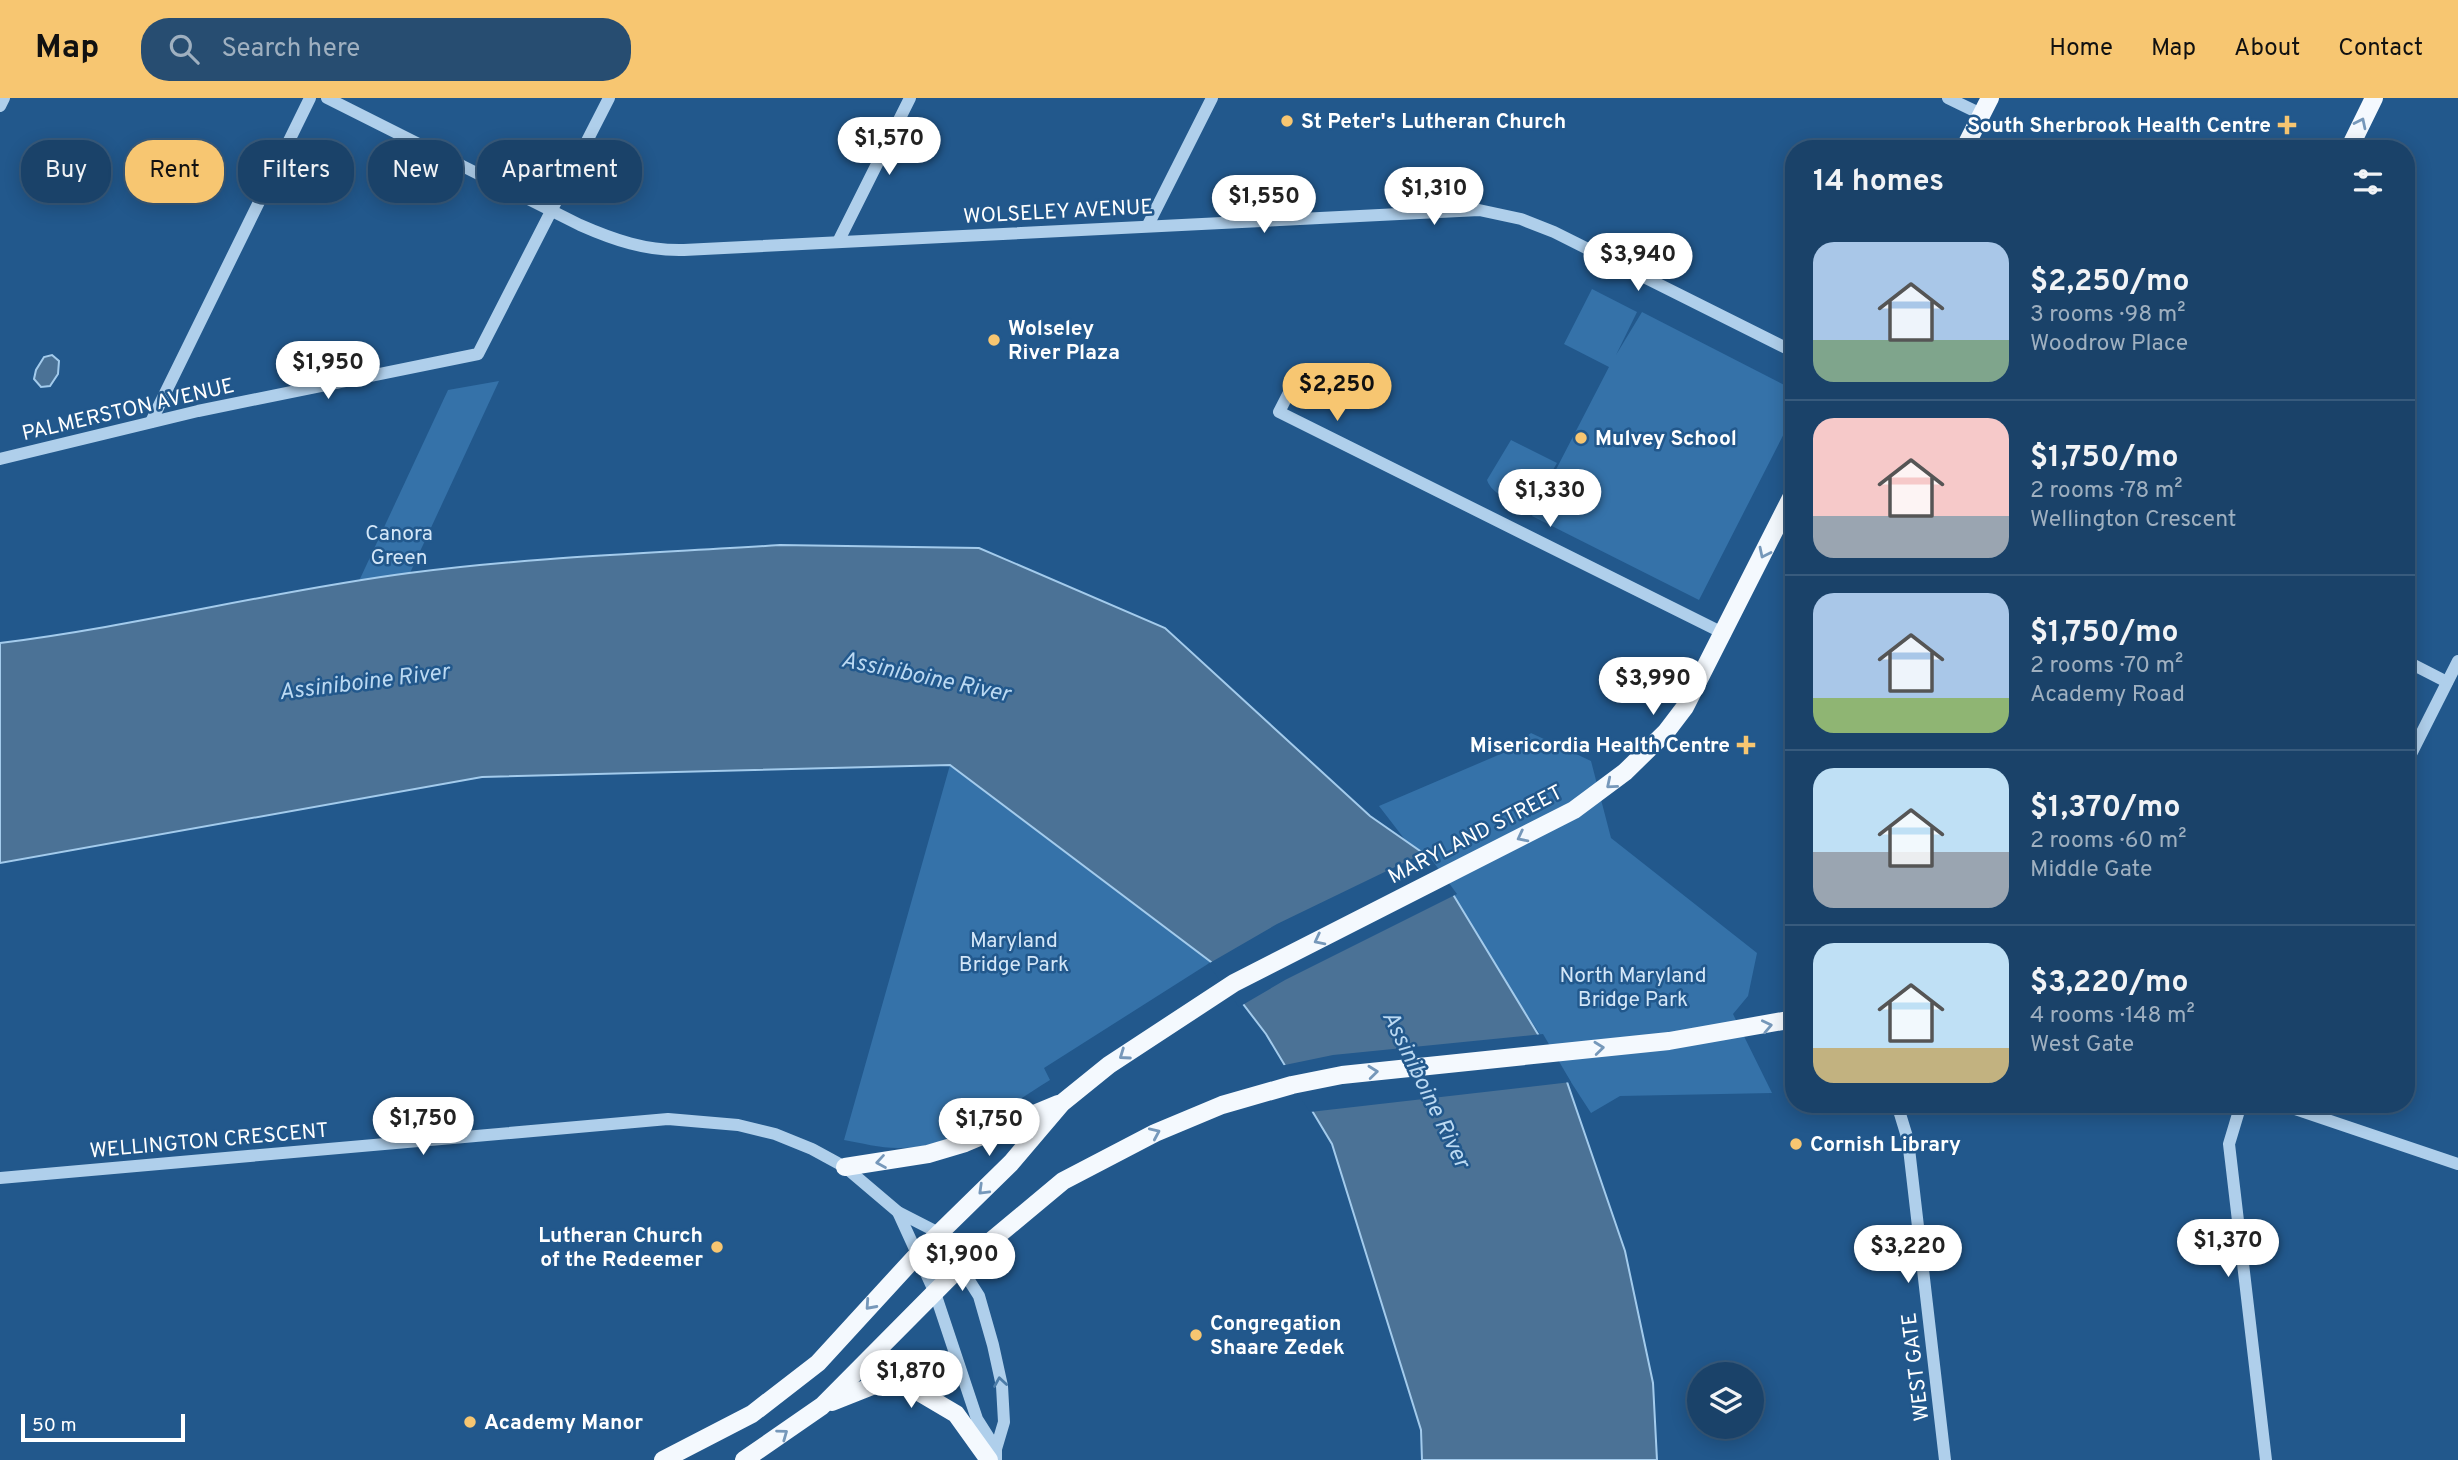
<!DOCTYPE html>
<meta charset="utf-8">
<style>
:root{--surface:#1a4269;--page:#274d71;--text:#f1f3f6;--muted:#9fb0c0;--line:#385b7d;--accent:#f7c671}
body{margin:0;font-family:Overpass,sans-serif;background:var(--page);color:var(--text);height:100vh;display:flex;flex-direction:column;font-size:26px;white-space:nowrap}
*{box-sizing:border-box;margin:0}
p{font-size:23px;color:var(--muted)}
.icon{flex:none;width:38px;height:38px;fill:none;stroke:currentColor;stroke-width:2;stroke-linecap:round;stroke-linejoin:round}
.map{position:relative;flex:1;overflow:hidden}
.side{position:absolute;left:1785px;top:42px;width:630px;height:973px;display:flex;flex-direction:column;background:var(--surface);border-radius:28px;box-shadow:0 4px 18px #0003,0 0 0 2px var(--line)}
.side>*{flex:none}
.guide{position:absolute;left:21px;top:42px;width:665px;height:63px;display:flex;gap:14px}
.tools{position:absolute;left:1687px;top:1264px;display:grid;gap:14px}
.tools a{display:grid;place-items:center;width:77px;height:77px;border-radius:50%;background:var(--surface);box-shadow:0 4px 18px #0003,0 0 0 2px var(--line);font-size:35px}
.scale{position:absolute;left:21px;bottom:18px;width:164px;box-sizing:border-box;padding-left:7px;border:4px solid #fff;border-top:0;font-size:19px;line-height:24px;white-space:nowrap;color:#fff;-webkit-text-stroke:5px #22588c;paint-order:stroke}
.price{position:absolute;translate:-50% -60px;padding:0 16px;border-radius:24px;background:#fff;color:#222;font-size:23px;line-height:46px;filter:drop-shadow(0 2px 4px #0008)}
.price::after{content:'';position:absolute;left:50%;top:42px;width:21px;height:16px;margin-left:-10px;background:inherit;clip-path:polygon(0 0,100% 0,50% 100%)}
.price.on{background:var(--accent);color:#111}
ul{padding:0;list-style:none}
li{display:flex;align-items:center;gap:21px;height:175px;padding:0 28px}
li+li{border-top:2px solid var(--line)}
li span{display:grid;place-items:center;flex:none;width:196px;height:140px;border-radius:21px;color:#555}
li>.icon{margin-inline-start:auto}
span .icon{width:84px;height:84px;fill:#fffc;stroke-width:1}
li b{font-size:30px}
h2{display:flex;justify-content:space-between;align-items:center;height:84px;padding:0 28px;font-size:30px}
.tag{padding:0 24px;border-radius:28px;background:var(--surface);box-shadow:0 4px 18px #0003,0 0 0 2px var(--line);font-size:24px;line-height:63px}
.tag.on{background:var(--accent);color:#111}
header{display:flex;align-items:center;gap:42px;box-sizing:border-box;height:98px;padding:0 35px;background:var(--accent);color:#111}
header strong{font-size:33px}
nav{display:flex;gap:38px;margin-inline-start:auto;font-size:24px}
.search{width:490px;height:63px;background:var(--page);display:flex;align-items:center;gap:18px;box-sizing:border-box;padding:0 24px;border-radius:28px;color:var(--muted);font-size:26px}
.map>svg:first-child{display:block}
.green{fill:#3572a9}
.water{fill:#4b7296;stroke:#a3cbec;stroke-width:2}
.pier{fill:#22588c}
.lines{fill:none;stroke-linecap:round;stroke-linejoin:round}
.minor{stroke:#afcfeb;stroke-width:12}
.major{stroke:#f4f9fe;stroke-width:18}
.oneway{stroke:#7698ba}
.oneway2{stroke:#4c7ca8}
.poi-dot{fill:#f7c671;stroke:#22588c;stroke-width:2.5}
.labels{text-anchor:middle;stroke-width:5;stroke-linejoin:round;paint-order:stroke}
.poi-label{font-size:21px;font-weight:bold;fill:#fff;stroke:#22588c;text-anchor:start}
.street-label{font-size:21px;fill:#fff;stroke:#22588c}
.park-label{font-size:21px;fill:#d4e7f8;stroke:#22588c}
.water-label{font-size:23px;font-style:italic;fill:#bbd9f2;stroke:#22588c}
</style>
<header>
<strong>Map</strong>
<div class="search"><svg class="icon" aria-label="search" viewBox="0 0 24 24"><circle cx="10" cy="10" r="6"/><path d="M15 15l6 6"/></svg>Search here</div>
<nav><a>Home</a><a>Map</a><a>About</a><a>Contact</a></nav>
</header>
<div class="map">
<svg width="2458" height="1362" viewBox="0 0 2458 1362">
<rect width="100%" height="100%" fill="#22588c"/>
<g class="green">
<path d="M1592,191L1637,214L1616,257L1642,214L1794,292V316L1699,502L1532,418L1609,269L1564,246Z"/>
<path d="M499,283L410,475L359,483L448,292Z"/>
<path d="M1511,342L1557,365L1531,410L1527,411C1513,403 1492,397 1487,382Z"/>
<path d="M1531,635L1591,663L1611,740L1757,855L1748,898L1733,916L1772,995L1620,998L1591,1015L1460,813L1379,708L1510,652Z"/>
<path d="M950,667L1211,864L1044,970L1050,982C1003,1011 955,1051 898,1050C880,1050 861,1045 844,1042Z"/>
</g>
<g class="water">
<path d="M52,257L59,263L58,276L50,288L41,289L34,281L36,272L44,259Z"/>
<path d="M780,447L979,450L1165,530L1370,718L1423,755L1454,798L1567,984L1625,1153L1653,1285L1657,1362H1422L1421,1332L1332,1046L1266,936L1211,864L950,667L482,679L0,765V545C137,528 272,493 409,475C531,459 656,455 780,447Z"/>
</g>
<g class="pier">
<path d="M1426,754L1457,796L1285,882L1239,909L1208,866L1277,826Z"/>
<path d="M1543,936L1571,984L1310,1014L1280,968L1333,957Z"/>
</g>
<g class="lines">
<g class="minor">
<path d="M327,0L580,127C614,142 646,153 684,152L1479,112L1521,121L1554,134L1794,254"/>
<path d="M1948,0L1981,16"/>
<path d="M0,8L4,0"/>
<path d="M1148,127L1212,0"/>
<path d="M838,144L910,0"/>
<path d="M1298,277L1279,314L1725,536"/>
<path d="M151,324L310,0"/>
<path d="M0,361L198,313L478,256L609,0"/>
<path d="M2406,563L2447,584"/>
<path d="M2406,666L2458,563"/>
<path d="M1897,1006L1908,1042L1945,1362"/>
<path d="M2241,1006L2229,1046L2266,1362"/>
<path d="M2280,1006L2458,1066"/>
<path d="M0,1080L668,1021L738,1027L775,1036L812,1051L845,1069L898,1114L939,1135L979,1198L993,1247L1002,1288L1004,1324L996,1351V1362"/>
<path d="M898,1114L935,1195L977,1321L996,1351"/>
</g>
<g class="major">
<path d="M1964,51L1990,0"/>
<path d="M2349,51L2374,0"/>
<path d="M845,1069L928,1056L965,1045L1058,1006"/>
<path d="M832,1304L885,1283L912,1290L956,1316L989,1362"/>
<path d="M663,1362L752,1316L818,1265L917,1157L1011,1065L1062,1005L1109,967L1234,885L1574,712L1625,674L1666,634L1685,609L1794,394"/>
<path d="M744,1362L822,1308L961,1168L1063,1083L1155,1035L1222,1007L1292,987L1342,977L1669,943L1794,921"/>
</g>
</g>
<defs><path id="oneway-chevron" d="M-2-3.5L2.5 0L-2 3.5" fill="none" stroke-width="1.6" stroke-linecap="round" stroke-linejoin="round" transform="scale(1.75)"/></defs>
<g class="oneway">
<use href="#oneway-chevron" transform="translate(2361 25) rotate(-64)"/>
<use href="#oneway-chevron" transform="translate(1764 455) rotate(116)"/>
<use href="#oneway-chevron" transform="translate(1611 686) rotate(140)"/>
<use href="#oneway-chevron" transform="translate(1522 739) rotate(153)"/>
<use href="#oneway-chevron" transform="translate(1319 842) rotate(153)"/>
<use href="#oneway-chevron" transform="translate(1767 928) rotate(-12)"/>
<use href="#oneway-chevron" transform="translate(1599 950) rotate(-6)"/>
<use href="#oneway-chevron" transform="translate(1124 957) rotate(145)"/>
<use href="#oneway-chevron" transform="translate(1373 974) rotate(-6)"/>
<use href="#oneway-chevron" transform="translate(1155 1035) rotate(-24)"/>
<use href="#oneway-chevron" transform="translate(881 1064) rotate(171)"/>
<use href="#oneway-chevron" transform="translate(983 1092) rotate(136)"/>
<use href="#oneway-chevron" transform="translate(870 1207) rotate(132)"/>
<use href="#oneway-chevron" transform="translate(783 1336) rotate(-36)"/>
</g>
<use class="oneway2" href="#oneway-chevron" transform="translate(1000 1284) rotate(-99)"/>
<g class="poi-dot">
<circle cx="1287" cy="23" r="7"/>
<path d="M2283.5 16.5h7v7h7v7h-7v7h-7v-7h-7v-7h7z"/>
<circle cx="994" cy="242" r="7"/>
<circle cx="1581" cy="340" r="7"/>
<path d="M1742.5 636.5h7v7h7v7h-7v7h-7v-7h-7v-7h7z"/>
<circle cx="1796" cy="1046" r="7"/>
<circle cx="717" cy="1149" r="7"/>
<circle cx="1196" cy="1237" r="7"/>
<circle cx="470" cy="1324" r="7"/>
</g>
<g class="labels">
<g class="poi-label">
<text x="1301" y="30">St Peter's Lutheran Church</text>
<text x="2271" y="34" text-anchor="end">South Sherbrook Health Centre</text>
<text x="1008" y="237">Wolseley<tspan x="1008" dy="24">River Plaza</tspan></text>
<text x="1595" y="347">Mulvey School</text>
<text x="1730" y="654" text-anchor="end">Misericordia Health Centre</text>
<text x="1810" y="1053">Cornish Library</text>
<text x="703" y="1144" text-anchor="end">Lutheran Church<tspan x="703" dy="24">of the Redeemer</tspan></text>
<text x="1210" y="1232">Congregation<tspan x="1210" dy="24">Shaare Zedek</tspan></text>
<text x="484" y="1331">Academy Manor</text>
</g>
<g class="street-label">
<text transform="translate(1058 113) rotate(-3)" y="7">WOLSELEY AVENUE</text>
<text transform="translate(128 311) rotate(-13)" y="7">PALMERSTON AVENUE</text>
<text transform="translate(1475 736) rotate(-27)" y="7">MARYLAND STREET</text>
<text transform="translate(209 1042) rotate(-5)" y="7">WELLINGTON CRESCENT</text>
<text transform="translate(1915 1269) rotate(-97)" y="7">WEST GATE</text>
</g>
<g class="park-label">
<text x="399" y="442">Canora<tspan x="399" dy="24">Green</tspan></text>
<text x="1014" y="849">Maryland<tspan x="1014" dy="24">Bridge Park</tspan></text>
<text x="1633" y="884">North Maryland<tspan x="1633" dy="24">Bridge Park</tspan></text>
</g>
<g class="water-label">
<text transform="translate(926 578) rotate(12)" y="8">Assiniboine River</text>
<text transform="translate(364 583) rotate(-7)" y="8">Assiniboine River</text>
<text transform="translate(1427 991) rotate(64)" y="8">Assiniboine River</text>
</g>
</g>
</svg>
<div class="tools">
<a><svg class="icon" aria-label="layers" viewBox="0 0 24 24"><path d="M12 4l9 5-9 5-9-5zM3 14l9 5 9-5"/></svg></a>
</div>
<div class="scale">50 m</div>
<b class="price" style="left:889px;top:79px">$1,570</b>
<b class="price" style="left:1434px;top:129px">$1,310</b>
<b class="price" style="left:1264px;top:137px">$1,550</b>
<b class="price" style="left:1638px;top:195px">$3,940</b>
<b class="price" style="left:328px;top:303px">$1,950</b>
<b class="price on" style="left:1337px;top:325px">$2,250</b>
<b class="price" style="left:1550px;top:431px">$1,330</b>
<b class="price" style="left:1653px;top:619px">$3,990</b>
<b class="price" style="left:423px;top:1059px">$1,750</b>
<b class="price" style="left:989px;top:1060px">$1,750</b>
<b class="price" style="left:2228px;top:1181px">$1,370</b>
<b class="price" style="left:1908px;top:1187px">$3,220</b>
<b class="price" style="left:962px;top:1195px">$1,900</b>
<b class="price" style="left:911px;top:1312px">$1,870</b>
<div class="guide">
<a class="tag">Buy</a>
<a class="tag on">Rent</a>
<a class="tag">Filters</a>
<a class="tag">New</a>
<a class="tag">Apartment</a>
</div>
<section class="side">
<h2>14 homes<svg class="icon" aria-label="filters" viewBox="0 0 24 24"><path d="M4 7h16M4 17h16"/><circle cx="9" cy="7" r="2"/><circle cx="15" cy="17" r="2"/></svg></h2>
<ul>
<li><span style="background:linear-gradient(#a9c7e8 70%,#7fa58c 0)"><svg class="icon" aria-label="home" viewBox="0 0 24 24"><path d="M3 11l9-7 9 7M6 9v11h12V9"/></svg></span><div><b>$2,250/mo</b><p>3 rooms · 98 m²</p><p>Woodrow Place</p></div></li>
<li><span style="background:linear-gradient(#f6c9c9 70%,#9aa5b1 0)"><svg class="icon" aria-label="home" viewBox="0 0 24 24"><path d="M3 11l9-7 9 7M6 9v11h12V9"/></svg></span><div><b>$1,750/mo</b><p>2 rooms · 78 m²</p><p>Wellington Crescent</p></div></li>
<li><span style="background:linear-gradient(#a9c7e8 75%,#8fb573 0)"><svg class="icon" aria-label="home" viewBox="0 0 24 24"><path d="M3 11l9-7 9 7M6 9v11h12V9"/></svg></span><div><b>$1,750/mo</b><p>2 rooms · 70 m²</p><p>Academy Road</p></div></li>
<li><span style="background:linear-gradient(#bfe0f5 60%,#9aa5b1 0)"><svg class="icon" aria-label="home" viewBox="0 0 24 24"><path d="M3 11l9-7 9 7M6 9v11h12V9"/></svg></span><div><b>$1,370/mo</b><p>2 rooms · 60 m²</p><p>Middle Gate</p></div></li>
<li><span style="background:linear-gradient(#bfe0f5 75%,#c2b280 0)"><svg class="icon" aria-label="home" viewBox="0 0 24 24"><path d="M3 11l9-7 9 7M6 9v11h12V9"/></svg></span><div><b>$3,220/mo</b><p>4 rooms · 148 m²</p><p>West Gate</p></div></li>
</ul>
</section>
</div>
